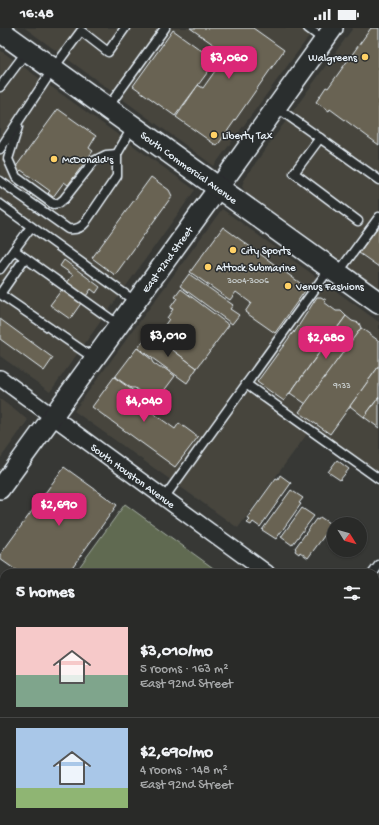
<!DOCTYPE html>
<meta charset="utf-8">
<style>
:root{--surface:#292a28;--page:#313230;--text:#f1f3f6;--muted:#a5a7a8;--line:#454645;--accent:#db2777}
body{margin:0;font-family:"Gochi Hand",sans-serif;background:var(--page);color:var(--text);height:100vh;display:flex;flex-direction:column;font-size:15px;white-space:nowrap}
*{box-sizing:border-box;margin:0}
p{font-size:13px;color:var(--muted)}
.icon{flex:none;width:22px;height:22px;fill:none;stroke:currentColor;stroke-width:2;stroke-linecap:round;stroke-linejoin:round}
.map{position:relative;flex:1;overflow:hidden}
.drawer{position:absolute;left:0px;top:541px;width:379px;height:256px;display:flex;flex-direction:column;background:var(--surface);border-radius:12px 12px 0 0;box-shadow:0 1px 3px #0004,0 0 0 1px var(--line)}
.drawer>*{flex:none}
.needle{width:26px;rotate:127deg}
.controls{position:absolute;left:327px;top:489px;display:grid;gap:8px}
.controls a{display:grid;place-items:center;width:40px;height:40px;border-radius:50%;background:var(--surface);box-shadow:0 1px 3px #0004,0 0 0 1px var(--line);font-size:20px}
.price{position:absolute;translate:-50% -34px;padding:0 9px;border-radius:8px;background:var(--accent);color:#fff;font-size:13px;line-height:26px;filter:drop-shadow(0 1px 2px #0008)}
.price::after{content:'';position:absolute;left:50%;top:24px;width:12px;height:9px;margin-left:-6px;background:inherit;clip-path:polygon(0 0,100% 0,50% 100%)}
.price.on{background:#222;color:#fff}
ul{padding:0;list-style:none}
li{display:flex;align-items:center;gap:12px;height:100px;padding:0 16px}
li+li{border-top:1px solid var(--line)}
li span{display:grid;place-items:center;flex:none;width:112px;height:80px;border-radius:0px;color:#555}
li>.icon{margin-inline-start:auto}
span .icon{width:48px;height:48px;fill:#fffc;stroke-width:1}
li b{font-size:17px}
h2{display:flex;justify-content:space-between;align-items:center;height:48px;padding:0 16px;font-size:17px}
.status{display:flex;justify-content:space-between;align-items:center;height:28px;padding:0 20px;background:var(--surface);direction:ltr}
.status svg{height:11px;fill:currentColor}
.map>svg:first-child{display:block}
.built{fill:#46453e}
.green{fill:#616a51;stroke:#a4aea4}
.building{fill:#696352;stroke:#e8f1f8}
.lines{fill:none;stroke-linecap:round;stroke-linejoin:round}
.service-casing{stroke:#e8f1f8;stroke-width:11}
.minor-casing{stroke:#e8f1f8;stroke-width:18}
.tertiary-casing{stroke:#e8f1f8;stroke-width:22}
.secondary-casing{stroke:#e8f1f8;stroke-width:24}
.service{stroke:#2a2d2e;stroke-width:8}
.minor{stroke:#2a2d2e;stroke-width:15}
.tertiary{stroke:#2a2d2e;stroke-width:19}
.secondary{stroke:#2a2d2e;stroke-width:21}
.poi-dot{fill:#ffd166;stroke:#2a2d2e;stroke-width:1.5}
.labels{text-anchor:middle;stroke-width:3;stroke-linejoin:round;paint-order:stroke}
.number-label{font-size:9px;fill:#c8cece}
.poi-label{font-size:11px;fill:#e8f1f8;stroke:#2a2d2e;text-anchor:start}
.street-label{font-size:11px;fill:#e8f1f8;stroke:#2a2d2e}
</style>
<div class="status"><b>16:48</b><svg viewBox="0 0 49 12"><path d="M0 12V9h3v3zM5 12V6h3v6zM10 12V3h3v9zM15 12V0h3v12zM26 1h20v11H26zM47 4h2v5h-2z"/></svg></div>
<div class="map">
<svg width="379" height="797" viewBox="0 0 379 797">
<rect width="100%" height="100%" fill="#373835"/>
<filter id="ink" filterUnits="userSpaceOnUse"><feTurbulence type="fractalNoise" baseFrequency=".025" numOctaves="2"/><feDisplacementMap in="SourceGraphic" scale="8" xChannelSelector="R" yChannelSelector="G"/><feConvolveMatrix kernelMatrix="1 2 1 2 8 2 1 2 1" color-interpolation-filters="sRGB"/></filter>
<g filter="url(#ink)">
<g class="built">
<path d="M25,0H315L214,138Z"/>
<path d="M353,0H379V261L246,165L242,159L244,151Z"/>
<path d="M0,22L195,162L50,364L0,328V241L31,199L0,176Z"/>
<path d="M222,181L379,294V451L310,402L238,500L74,383Z"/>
<path d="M0,371L28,392L0,431Z"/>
<path d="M379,537V603L375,600V545Z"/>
<path d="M0,707L4,709V793H48L45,797H0Z"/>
</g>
<path class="green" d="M125,476L220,545H75Z"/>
<g class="building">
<path d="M190,0H253L284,22L217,118L176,89L198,57L203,60L227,26Z"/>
<path d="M371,0H379V117L330,81L329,83L316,74L326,59L328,60Z"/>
<path d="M173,2L216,33L175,88L133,58Z"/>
<path d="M58,81L96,108L89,120L93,123L68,157L64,154L53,169L48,165L50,163L21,142L19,144L15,140Z"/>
<path d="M151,149L169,162L172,168L115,247L92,230Z"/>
<path d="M379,197V239L359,225Z"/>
<path d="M223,199L307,260L275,305L245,284L251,275L236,264L230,272L190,244Z"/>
<path d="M64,232L100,259L96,265L91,261L70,291L50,277L73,247L60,238Z"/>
<path d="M189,246L233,277L230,281L239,287L232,296L180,258Z"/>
<path d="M181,261L229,297L197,340L151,306L152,304L154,306L160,299L162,301L169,291L167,290L173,281L170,280L177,270L175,269Z"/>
<path d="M317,269H321L326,272L324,274L336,283H341L346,288L284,373L257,354L294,303V305Z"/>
<path d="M346,288L352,293L359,295L361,300L306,376L290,365Z"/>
<path d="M0,291L53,330L44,343L0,311Z"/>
<path d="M361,300L379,313V338L330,406L299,384Z"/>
<path d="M151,306L197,340L187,355L138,320L144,312L146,313Z"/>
<path d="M137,320L151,331L153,335L160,340H164L175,348L154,376L135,360H131L115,349Z"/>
<path d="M379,338V369L364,389L350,378Z"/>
<path d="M114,349L135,364L131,369L175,401L179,395L198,409L175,439L92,379Z"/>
<path d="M379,369V400L364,389Z"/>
<path d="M337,432L349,441L340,452L328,444Z"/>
<path d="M64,439L117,477L68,545H20L0,531V527Z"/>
<path d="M280,447L291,455L289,458L260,499L253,494L251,497L247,495L250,492L247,490L276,450L278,451Z"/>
<path d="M291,462L303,470L299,475L301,476L276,511L262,502Z"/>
<path d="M302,480L314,488L292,517L281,509Z"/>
<path d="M320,489L332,497L308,530L300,524L299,526L295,523L296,521L295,520L316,491L318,492Z"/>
<path d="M375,652L379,655V719L375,725Z"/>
<path d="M29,793H47L44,797H28L30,794Z"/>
<path d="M50,793H70L67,797H50L51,795Z"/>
<path d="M248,793H309L306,797H245Z"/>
</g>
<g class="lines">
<defs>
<g id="service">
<path d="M308,0L324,12"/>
<path d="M0,59L27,23"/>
<path d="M108,79L165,0"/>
<path d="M276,79L379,152"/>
<path d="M18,99L8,131L16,149L53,176L59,175L64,171L94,133L106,127L117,126"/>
<path d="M320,110L294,145L358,193"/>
<path d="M0,121L53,41L81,3L108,24L125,0"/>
<path d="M0,153L68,201C75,202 81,200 85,195L117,148V126L133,98"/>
<path d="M0,176L136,274"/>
<path d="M14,222L119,297"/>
<path d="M0,241L31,199"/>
<path d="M338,245L379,189"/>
<path d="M0,266L95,331"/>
<path d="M0,266L25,230"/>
<path d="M246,356L379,451"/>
<path d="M164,470L330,240"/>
<path d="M373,545L379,537"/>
<path d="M0,579L4,582"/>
</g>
<g id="minor">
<path id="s1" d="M0,350L267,545"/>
<path d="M375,624L379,627"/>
<path d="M0,690L4,693"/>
<path d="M141,793L146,797"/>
</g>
<g id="tertiary">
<path id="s2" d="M0,461L219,159L333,0"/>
<path d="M375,778L379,773"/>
<path d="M361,797L364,793"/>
</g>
<g id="secondary">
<path id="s3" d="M0,3L379,275"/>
</g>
</defs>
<use href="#service" class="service-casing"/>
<use href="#minor" class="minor-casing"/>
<use href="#tertiary" class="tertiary-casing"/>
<use href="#secondary" class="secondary-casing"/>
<use href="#service" class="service"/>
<use href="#minor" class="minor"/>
<use href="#tertiary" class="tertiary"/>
<use href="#secondary" class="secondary"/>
</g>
</g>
<g class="poi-dot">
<circle cx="365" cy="29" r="4"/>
<circle cx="214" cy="107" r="4"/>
<circle cx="54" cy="131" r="4"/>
<circle cx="233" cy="222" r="4"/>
<circle cx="208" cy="239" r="4"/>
<circle cx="288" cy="258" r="4"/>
</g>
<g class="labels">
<g class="number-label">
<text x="248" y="255">3004-3006</text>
<text x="342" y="360">9133</text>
</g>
<g class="poi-label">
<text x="357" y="33" text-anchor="end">Walgreens</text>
<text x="222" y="111">Liberty Tax</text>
<text x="62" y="135">McDonald's</text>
<text x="241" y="226">City Sports</text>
<text x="216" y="243">Attock Submarine</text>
<text x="296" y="262">Venus Fashions</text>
</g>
<g class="street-label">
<text dy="4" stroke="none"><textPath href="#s3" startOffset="233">South Commercial Avenue</textPath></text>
<text dy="4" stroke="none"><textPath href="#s2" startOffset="284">East 92nd Street</textPath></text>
<text dy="4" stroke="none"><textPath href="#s1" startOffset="165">South Houston Avenue</textPath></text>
</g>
</g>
</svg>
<div class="controls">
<a><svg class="needle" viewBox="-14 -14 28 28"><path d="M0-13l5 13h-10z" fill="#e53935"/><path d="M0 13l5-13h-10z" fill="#a5a7a8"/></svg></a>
</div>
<b class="price" style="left:229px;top:52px">$3,060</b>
<b class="price on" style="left:168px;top:330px">$3,010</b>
<b class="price" style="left:326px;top:332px">$2,680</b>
<b class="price" style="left:144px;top:395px">$4,040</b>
<b class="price" style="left:59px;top:499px">$2,690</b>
<section class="drawer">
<h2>5 homes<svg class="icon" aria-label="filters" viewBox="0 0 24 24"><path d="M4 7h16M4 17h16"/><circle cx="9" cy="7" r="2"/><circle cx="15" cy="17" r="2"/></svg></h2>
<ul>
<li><span style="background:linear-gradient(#f6c9c9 60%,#7fa58c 0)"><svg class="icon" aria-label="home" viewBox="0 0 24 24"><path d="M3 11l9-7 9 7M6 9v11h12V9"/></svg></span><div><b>$3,010/mo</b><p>5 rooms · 163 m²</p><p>East 92nd Street</p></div></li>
<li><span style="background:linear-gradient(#a9c7e8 75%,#8fb573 0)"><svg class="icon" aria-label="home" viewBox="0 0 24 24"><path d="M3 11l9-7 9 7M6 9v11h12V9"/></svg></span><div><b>$2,690/mo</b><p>4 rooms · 148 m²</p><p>East 92nd Street</p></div></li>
</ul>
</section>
</div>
